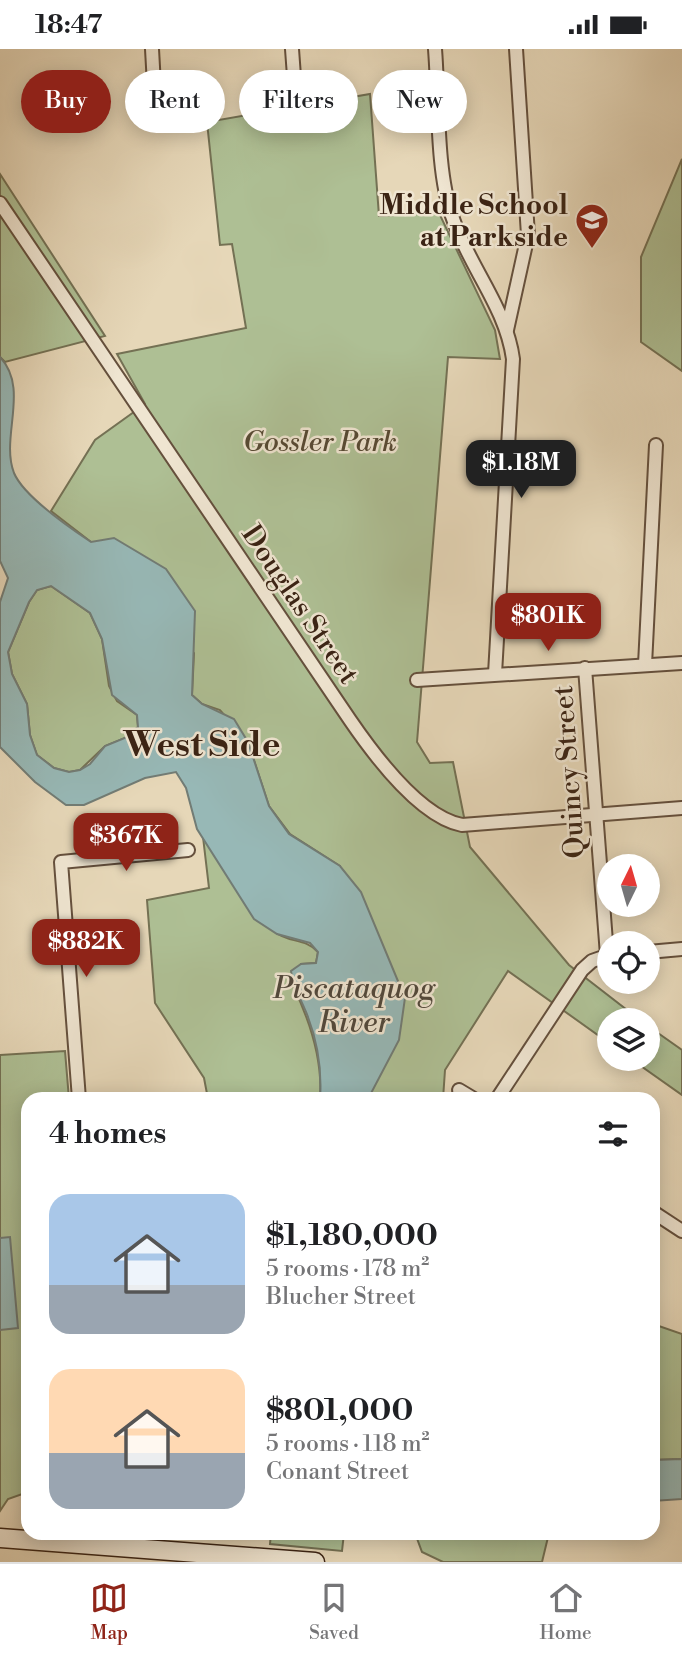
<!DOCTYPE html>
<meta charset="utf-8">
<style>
:root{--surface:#fff;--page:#f6f6f6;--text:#202124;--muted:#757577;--line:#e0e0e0;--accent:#8f2418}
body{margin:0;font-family:"Libre Bodoni",serif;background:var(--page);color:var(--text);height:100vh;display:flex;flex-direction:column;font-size:26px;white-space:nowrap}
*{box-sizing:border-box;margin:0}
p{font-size:23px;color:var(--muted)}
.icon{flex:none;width:38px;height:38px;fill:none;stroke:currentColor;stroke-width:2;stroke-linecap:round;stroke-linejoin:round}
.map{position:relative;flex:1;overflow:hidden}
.side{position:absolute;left:21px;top:1043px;width:639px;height:448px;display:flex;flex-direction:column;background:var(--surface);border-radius:21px;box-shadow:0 4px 18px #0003}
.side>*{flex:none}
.hud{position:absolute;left:21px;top:21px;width:640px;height:63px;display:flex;gap:14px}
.needle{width:46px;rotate:5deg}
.tools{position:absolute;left:597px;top:805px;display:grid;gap:14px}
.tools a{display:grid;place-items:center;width:63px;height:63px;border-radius:50%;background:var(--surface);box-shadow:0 4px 18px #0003;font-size:35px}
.price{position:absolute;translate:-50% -60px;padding:0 16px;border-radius:14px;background:var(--accent);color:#fff;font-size:23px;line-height:46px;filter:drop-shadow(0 2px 4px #0008)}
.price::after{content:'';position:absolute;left:50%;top:42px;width:21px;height:16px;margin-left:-10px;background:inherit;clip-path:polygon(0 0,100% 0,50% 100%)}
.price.on{background:#222;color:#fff}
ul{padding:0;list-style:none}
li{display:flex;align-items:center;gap:21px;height:175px;padding:0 28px}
li span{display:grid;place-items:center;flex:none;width:196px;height:140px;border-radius:21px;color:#555}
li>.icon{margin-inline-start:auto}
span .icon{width:84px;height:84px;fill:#fffc;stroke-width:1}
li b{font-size:30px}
h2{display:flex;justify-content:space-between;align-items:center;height:84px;padding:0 28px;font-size:30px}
.tag{padding:0 24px;border-radius:32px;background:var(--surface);box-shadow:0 4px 18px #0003;font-size:24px;line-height:63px}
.tag.on{background:var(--accent);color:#fff}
.status{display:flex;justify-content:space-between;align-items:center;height:49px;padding:0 35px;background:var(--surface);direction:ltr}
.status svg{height:19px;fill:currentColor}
.tab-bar{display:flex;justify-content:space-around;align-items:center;height:98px;border-top:2px solid var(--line);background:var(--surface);font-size:19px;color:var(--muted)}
.tab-bar a{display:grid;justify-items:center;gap:4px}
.tab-bar .on{color:var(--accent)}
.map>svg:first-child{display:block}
.green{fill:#aebf94;stroke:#747154;stroke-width:2}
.water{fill:#97b8b6;stroke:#727c75;stroke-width:2;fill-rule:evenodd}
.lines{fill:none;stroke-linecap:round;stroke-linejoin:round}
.minor-casing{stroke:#65503d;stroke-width:16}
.secondary-casing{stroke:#3a2314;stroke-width:21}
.minor{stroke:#efe5d1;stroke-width:12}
.secondary{stroke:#efe5d1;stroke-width:18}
.labels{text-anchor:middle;stroke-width:5;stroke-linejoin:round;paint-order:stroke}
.poi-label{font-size:28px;font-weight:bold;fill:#3a2314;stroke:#efe5d1;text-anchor:end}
.park-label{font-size:28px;font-style:italic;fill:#574a34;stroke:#efe5d1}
.street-label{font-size:28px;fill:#3a2314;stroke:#efe5d1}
.water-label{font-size:30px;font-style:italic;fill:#51483c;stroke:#efe5d1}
.district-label{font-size:35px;font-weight:bold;fill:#3a2314;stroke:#efe5d1}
</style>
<div class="status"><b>18:47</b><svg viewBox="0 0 49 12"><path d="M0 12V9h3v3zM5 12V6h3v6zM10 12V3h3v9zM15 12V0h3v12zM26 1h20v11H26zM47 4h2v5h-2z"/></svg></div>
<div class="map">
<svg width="682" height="1513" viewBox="0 0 682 1513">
<rect width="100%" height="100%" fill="#e6d7b8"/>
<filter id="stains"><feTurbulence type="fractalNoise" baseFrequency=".00286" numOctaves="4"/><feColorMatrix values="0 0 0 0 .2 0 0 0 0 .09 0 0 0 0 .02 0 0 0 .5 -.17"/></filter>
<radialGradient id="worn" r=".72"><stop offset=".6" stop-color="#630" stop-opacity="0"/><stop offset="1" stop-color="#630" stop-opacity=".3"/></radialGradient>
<g class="green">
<path d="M370,45L379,167L439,164L495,281L500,310L448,308L417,693L430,714L453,713L470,798L569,916L640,971H609V994L508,922L445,1021L443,1050H368L371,1042L340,817L290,785L269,757L248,693L220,661L202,655L192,646L194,604L91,493L51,462L95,391L145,355L117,305L246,279L232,195L220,196L207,73Z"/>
<path d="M682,110V322L641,293V208Z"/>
<path d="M0,125L105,287L5,313L0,308Z"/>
<path d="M51,537L90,564L102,590L109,637L117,652L137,666L138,678L125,689L105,697L80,721L69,723L54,719L37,706L30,686L27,655L12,625L8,603L29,553L37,541Z"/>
<path d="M203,788C226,821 242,858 275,883C288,894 306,889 318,903L316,914L301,915L293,937C310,972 323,1010 320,1050H208L204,1029L155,954L147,851L209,839Z"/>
<path d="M648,977L682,1001V1046L631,1010H648Z"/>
<path d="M65,1002L69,1050H28V1443L8,1450L0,1462V1006Z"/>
<path d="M653,1275L682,1285V1410L653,1411Z"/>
<path d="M271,1484H344L342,1502L270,1495Z"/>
<path d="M415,1484H549L542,1513H443L422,1503Z"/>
</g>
<g class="water">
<path d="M0,308C30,340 0,388 14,424C24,448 70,479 91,493L114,489L166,520L195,562L192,646L202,655L234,670L248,693L269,757L289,785L340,817L361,843L405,949L399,991L368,1050H320C322,1021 317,990 306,963C300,948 293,938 291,922L301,915L316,914L318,903L310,894L277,885L254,870L197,780L186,739L176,723L145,729L84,756H66L35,733L0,698V553L8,529L0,512ZM51,537L90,564L102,590L112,646L137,666L138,678L125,689L105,697L90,715L80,721L69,723L54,719L37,706L30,686L27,655L12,625L8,603L29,553L37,541Z"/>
<path d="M10,1188L18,1279L0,1281V1189Z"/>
<path d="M682,1410V1450L653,1452V1411Z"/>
</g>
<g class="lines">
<defs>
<g id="minor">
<path d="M152,0L155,54"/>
<path d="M292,0L295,41"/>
<path d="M435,0C439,49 436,122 452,167C468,216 506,258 513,310L495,625"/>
<path d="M0,154L350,671C374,706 420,768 462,776L682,759"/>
<path d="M507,281L528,186L516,0"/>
<path d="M645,616L656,396"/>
<path d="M585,619L607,906"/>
<path d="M417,631L682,614"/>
<path d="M648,903L682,900"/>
<path d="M459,1041L474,1050"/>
<path d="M79,1050L61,813L188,801"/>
<path d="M497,1050L582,921L592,912L609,906"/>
<path d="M653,1163L682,1182"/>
<path d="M111,1484L112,1498"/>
</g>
<path id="secondary" d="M0,1489L315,1513"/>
</defs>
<use href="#minor" class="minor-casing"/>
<use href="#secondary" class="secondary-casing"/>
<use href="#minor" class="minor"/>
<use href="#secondary" class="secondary"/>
</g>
<defs>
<symbol id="school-pin" viewBox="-11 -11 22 30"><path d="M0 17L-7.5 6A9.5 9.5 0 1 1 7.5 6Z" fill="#8f2418" stroke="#efe5d1"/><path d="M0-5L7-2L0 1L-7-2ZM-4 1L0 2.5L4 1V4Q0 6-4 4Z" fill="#fff"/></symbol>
</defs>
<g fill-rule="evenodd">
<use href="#school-pin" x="573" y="152" width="38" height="52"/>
</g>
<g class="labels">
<g class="poi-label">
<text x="568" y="165">Middle School<tspan x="568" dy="32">at Parkside</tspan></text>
</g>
<g class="park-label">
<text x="320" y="402">Gossler Park</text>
</g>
<g class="street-label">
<text transform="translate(301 555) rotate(56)" y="10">Douglas Street</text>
<text transform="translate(568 723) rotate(-94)" y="10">Quincy Street</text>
</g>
<g class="water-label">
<text x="354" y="949">Piscataquog<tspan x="354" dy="34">River</tspan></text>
</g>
<g class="district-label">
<text x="202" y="707">West Side</text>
</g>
</g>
<rect width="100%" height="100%" filter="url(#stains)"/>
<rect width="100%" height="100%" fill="url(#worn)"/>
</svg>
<div class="tools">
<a><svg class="needle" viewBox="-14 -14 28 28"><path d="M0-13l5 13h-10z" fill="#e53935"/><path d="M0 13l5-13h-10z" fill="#757577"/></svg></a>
<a><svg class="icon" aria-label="locate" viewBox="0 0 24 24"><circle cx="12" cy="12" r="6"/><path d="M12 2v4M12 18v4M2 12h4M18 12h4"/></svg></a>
<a><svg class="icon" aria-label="layers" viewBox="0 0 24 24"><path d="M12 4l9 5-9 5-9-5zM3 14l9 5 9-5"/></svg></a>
</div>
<b class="price on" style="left:521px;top:451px">$1.18M</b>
<b class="price" style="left:548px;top:604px">$801K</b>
<b class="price" style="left:126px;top:824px">$367K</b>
<b class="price" style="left:86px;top:930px">$882K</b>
<div class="hud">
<a class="tag on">Buy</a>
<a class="tag">Rent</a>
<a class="tag">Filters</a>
<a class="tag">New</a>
</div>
<section class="side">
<h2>4 homes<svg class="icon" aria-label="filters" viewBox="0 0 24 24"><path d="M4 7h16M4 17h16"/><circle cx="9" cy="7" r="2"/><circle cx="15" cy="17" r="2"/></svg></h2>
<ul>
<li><span style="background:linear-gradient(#a9c7e8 65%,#9aa5b1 0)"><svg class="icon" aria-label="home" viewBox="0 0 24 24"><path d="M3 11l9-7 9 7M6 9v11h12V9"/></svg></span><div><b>$1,180,000</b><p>5 rooms · 178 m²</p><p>Blucher Street</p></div></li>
<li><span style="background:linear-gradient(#ffd9b3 60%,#9aa5b1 0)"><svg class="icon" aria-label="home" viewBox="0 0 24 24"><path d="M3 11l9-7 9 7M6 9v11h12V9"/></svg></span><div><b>$801,000</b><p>5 rooms · 118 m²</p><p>Conant Street</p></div></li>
</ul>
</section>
</div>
<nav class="tab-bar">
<a class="on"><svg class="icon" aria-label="map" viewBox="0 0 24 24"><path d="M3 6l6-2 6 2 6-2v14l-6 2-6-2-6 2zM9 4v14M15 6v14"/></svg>Map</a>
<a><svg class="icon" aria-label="saved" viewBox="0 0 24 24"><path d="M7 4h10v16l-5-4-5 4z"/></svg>Saved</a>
<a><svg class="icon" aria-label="home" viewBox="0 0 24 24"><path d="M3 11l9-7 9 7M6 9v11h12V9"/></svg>Home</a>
</nav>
